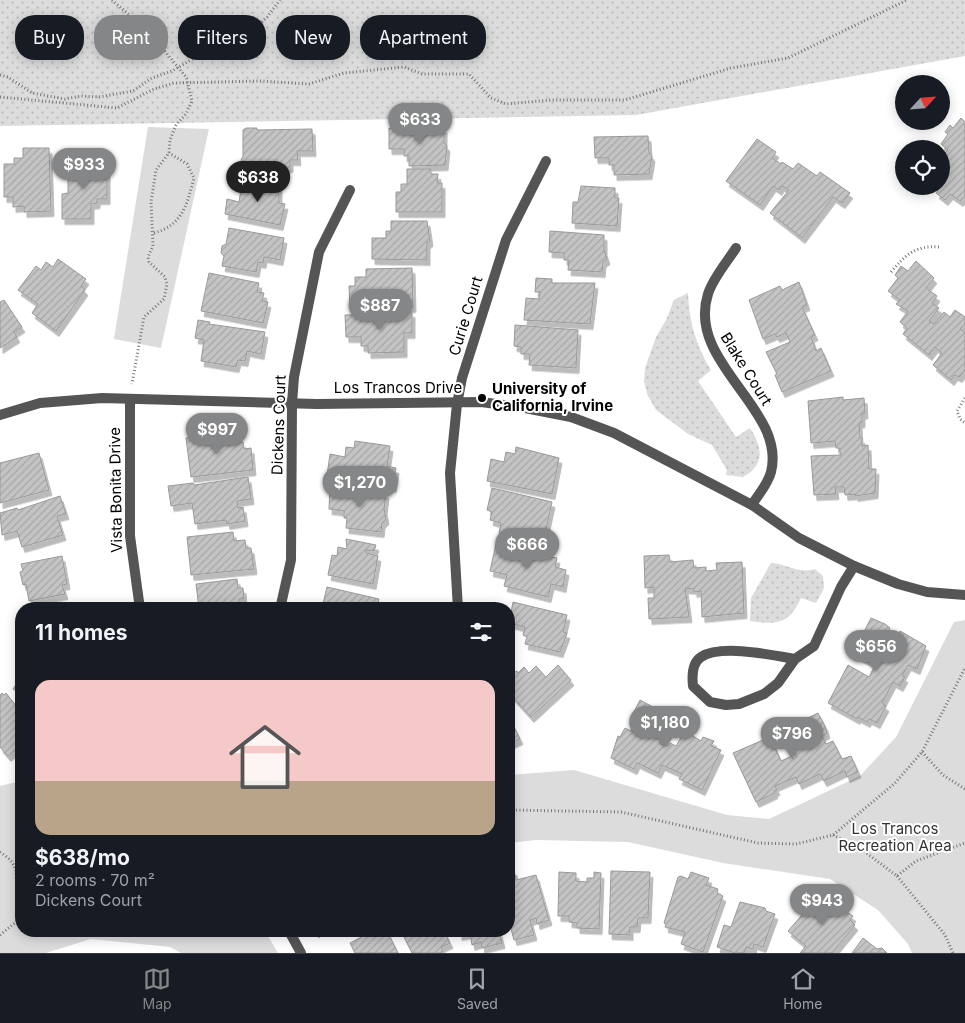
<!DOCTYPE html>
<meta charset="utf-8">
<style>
:root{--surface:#171b24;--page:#242831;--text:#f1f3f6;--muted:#9ea1a6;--line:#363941;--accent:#858687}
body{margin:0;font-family:Inter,sans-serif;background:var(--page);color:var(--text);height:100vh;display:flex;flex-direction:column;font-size:19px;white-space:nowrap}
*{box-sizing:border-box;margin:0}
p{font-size:16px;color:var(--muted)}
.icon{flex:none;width:28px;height:28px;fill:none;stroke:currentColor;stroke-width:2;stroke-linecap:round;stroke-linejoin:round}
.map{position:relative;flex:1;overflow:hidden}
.drawer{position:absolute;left:15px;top:602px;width:500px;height:335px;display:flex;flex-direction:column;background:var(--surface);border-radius:20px;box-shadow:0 2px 12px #0003}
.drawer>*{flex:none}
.top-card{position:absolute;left:15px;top:15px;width:500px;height:45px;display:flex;gap:10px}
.needle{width:32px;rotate:64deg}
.tools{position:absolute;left:895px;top:75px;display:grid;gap:10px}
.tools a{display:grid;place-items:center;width:55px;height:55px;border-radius:50%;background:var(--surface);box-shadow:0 2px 12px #0003;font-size:25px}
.price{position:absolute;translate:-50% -42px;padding:0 11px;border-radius:18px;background:var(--accent);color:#fff;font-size:16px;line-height:32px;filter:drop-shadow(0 1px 2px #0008)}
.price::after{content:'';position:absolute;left:50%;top:30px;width:15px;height:11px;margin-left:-8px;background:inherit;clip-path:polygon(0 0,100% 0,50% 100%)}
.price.selected{background:#222;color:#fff}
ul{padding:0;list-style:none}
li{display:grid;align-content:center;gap:10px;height:265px;padding:0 20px}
li span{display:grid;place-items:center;height:155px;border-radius:15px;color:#555}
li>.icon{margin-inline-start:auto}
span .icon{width:90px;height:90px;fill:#fffc;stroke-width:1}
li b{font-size:21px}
h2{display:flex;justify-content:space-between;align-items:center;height:60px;padding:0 20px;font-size:21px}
.pill{padding:0 18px;border-radius:20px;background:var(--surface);box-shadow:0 2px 12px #0003;font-size:18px;line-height:45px}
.pill.selected{background:var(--accent);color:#fff}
.menu{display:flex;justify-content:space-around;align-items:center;height:70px;border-top:1px solid var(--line);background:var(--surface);font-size:14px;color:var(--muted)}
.menu a{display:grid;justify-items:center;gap:2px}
.menu .selected{color:var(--accent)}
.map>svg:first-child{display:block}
.grass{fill:url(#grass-dots)}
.green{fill:#dcdcdc}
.building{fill:url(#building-hatch);stroke:#999;filter:url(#shadow)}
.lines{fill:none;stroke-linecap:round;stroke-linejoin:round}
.path{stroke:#777;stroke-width:3;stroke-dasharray:1 2.5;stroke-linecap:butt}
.minor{stroke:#555;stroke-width:10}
.tertiary{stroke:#555;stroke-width:10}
.poi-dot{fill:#000;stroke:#fff;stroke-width:2}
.labels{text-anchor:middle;stroke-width:4;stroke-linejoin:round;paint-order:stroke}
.street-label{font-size:15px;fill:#000;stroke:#fff}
.poi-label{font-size:15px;font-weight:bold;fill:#000;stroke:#fff;text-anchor:start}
.park-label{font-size:15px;fill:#333;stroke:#fff}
</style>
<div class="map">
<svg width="965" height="953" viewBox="0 0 965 953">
<defs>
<pattern id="grass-dots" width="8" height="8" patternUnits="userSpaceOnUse" patternTransform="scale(1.25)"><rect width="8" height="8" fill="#dcdcdc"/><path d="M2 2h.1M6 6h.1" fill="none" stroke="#bbb" stroke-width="1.8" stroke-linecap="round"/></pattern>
<pattern id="building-hatch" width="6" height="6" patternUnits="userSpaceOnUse" patternTransform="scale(1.25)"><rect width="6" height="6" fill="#c4c4c4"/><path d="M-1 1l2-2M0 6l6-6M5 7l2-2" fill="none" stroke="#a7a7a7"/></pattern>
<filter id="shadow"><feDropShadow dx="3" dy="5.5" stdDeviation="0" flood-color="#0004"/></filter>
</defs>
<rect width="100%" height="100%" fill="#fff"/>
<g class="grass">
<path d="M0,0H965V56L636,115L0,126Z"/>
<path d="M688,293C689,322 696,345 711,370L698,381L736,437L750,428C763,448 765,465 743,477L726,475L727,470L712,445L688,434L656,410L647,394L644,381L645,368L656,337L666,320L674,300Z"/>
<path d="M771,563C789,564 796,574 815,569L823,576L824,588L816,603L801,598C789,624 778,625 750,621L751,598Z"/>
</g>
<g class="green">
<path d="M148,127L209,129L161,348L114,339Z"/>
<path d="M965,620V953H912L908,944L878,910L830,879L723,863L628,842L536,840L509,843V775L574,770L727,815L769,819L860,776L896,737L954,622Z"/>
<path d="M21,781V931H265L278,953H181L170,947L91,939L46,953H0V786Z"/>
</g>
<g class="building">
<path d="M961,118L965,122V195L960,201L950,194L945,200L936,193L938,190L934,186H941V157L948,150L941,144L948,134L945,132L950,125L953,128Z"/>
<path d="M444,127V143L447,146L445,165L409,166V156H404V149H389V128Z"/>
<path d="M246,128H257V130L312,129L313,151H297L298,160H290V167L244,168L241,160L243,156V130Z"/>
<path d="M648,136L649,152L652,156L649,174L614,175V165H609V158H595L594,137Z"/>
<path d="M757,139L776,152L772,158L781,164L782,162L793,169L798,163L817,176L820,172L850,193L842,203L833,197L802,238L770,213L789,190L786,188L781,186L779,190L773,186L760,205L726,181Z"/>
<path d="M23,148H49L51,211L24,212V206L13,207V197H4V164H14V158H23Z"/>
<path d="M91,160L96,164H107V199H97V203L91,204V219H62V194L68,193V164H86Z"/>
<path d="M407,169H431V174H438L437,183H442V212H396V192H401V184H407Z"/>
<path d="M248,178L279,185V203L285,204L280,225L225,214L227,199L239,202L241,189L245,190Z"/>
<path d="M581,186L615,188V198H619L617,226L572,223L573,202H578Z"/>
<path d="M391,221H427L430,241L427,243V260L372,259V238H386V231H391Z"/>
<path d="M229,228L284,238L280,260L264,257L263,263L258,262L256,272L222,266L224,256L221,253L222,246L226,244Z"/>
<path d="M550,231L604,235V250L607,259L603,262L602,272L568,270L569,260H564V253L549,252Z"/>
<path d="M58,259L86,279L81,286L85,290L56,331L32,313L38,304L18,290L36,266L41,270L46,262L53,267Z"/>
<path d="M916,261L934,278L926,288L937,296L932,303L939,308L929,321L934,324L944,312L950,317L955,310L965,317V323L960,329L965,332V370L959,377L955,375L951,380L933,365L942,353L935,347L929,355L903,334L907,328L900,322L908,311L896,304L900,300L888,291L898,278L895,275L901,266L908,271Z"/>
<path d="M412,268L413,307H350L349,286H355V277H366V269Z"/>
<path d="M209,273L259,283L257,292L264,293L262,301L268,302L263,323L201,311Z"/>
<path d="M536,278L552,279V283H595L590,324L524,320L526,298L539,299L540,292H535Z"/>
<path d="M799,282L807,305L802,307L815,335L811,337L816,351L821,348L831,371L782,392L775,375L777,374L766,352L790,342L786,333L777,337L775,334L763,339L749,300L780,286L782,290Z"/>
<path d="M4,300L22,327L14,332L17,337L0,348V302Z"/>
<path d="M401,312H412V333H404V352L368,353V346H361V337H346L345,315L401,314Z"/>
<path d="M198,320L210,322L209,324L265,332L261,354L247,351L245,361L238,360L236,367L201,361L204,340L195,338Z"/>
<path d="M515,325L578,330L576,368L529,365L530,354H521V347L514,346Z"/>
<path d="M843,397V400L864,398L865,413L862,414V422L859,423L860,438H862V446L868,445L869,469H876L875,493L855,496V494L845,495L844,487H835L836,494L814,495L811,456L841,455L839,448H836L835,441L811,443L808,401Z"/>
<path d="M225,432H232L233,443L243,442L244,449L251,448L253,470L191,477L186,438Z"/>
<path d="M355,441L390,446L387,466L396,468L393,487L348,478V481L342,480L343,478L327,475L330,454L345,457L346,447L354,448Z"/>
<path d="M516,447L559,458L552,494L487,481L491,459L504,462L506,452L515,454Z"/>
<path d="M39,453L49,490L0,503V463Z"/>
<path d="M248,477L251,499L237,501L238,508L243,507L245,521L227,524L226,520L195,524L192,503L171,506L168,486L193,483L194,485Z"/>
<path d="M330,487L386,493L384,509L386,519L382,523L381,532L346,528L347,518H344V511L329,509Z"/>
<path d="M492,488L552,502L543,543L499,533L501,523L490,520L492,512L487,510Z"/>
<path d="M60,496L66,514L57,516L63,535L22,547L17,531L2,535L0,513L17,508L18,510Z"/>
<path d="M233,532L234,541L245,540L246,548H251L254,569L191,575L187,537Z"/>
<path d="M346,539L376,545L374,551L366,550V553L378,556L373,584L328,575L332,555L337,556L338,547L347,549Z"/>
<path d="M496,544L557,558L555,567L566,570L563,587L551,584L548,597L504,586L507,575L490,571Z"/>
<path d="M669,555L670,562L693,560L694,568L706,567V571L717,570L716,563L742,562L744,613L702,617L701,591L694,592V589L685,588L689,617L649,619L648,598H654V587L645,588L644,556Z"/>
<path d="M62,556L67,584L62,585L65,594L29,601L26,584L23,585L20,572L23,571L21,564Z"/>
<path d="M237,579L238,588H243L244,599H239V607L199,609L196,584Z"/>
<path d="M327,587L379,599L377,609L322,608Z"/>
<path d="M513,602L567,615L563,632L567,633L560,652L525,644L527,637L523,635L525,627L509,623Z"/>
<path d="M871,618L885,624L890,628L888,633L897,638L900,631L926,646L917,669L908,665L902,676L905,677L900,686L893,682L882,703L886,706L877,723L869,719L867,722L858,717L857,719L828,703L848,665L869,677L875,665L853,653Z"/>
<path d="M558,665L571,680L531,717L509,693V675L517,671L518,673L524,667L529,673L536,666L546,677Z"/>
<path d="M21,677V694L13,689Z"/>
<path d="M2,693L4,695L6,693L21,712V750H15L8,756L0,747V695Z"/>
<path d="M640,700L675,719L665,740L663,739L660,744L669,746L670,743L676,746L685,731L701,741L703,737L714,741L711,746L721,750L702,790L679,779L682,774L662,765L658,773L637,763L634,769L611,758L618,736L620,737L625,728L631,731L635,722L630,720Z"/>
<path d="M818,713L825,726L827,733L822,736L826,744L833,741L842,759L851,756L858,772L847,777L845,771L824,781L820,774L799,784L796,777L775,786L777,790L774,791L775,793L756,802L733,753L770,737L781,761L792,756L793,759L797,757L794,752L791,753L781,731Z"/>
<path d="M509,717L520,739L509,744Z"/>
<path d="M514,870L516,880L536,875L549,920L537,924L536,918L530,920L534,935L514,940L509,921V871Z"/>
<path d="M611,871L650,872L648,918H638L637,927H630V935L609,934Z"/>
<path d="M559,872L576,873V881L587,882V878H594V872L601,873L599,929L577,928V923L569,922V916H558Z"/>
<path d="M691,872L709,878L706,885L718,889L717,893L723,896L703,952L681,944L685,932L665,927L666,924L664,923L678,877L681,876L688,879Z"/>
<path d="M822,892L829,898L830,901L853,916L850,920L855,925L832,953H800L806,946L788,931Z"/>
<path d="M740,902L765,908L766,911L775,914L763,947L754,944L753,949L746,947L744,953H735L717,947L724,925L731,927Z"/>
<path d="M368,931H387L398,953H355L350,943L369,933Z"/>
<path d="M401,931H444L450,943L441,947L443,951L440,953H412Z"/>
<path d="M459,931H499L502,943L482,948L481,942L472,945L470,933L459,935Z"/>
<path d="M863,938L877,949L882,948L887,953H852Z"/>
</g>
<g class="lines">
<g class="path">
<path d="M112,0L150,33L186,77L192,101L186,114L176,125L170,140L169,153L156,170L151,202L153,246L148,257L149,262L165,277L167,284L164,299L144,317L132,384"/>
<path d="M0,75L8,77L32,93L65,99L81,96L99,97L133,91L152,78L172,71L201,54L244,38L267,17L280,0"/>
<path d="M0,97L117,108L154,89L174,83L259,81L309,84L344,73L404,67L422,74H469L491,98L506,104L551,100H625L731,68L788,58L907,0"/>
<path d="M154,233C183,225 187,204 194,178L187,164L169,153"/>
<path d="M891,272C905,255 916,245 939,247"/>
<path d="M965,398L957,411L960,419L965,423"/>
<path d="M922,752L943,775L965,789"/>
<path d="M509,810L621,812L758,843L796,844L833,835L895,783L922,752L965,668"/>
<path d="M833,835L861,849L897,876L916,861L965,843"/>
<path d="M0,852C24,868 11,873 21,895"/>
<path d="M897,876L945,935L953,953"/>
<path d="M0,935L21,918"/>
<path d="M318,937L326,931"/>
</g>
<g class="minor">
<path d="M736,248C727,262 713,278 708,294C686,363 787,409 771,472C768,484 758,495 752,505"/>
<path d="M280,609L291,560L292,403L294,377L319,252L350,190"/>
<path d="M458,609L450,473L457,404L462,378L506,240L546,161"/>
<path d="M795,659C772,655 721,644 701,657C692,663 692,677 693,686L710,702L726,705L739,704L764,694L778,683L795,659L814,646L841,587L854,566"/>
</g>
<g class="tertiary">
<path d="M130,400V536L140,609"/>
<path d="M0,415L40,403L102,398L317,404L481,402L520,407L571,417L614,433L752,505L799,538L854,566L898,584L927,592L965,595"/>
<path d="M289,931L301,953"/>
</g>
</g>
<circle class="poi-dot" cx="482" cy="398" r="5"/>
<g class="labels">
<g class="street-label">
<text transform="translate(466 316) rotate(-73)" y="5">Curie Court</text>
<text transform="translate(746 369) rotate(58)" y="5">Blake Court</text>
<text x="398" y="393">Los Trancos Drive</text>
<text transform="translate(279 425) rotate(-88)" y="5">Dickens Court</text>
<text transform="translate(116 490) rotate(-91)" y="5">Vista Bonita Drive</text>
</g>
<g class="poi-label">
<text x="492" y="394">University of<tspan x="492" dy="17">California, Irvine</tspan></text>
</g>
<g class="park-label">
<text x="895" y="834">Los Trancos<tspan x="895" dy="17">Recreation Area</tspan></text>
</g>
</g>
</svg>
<div class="tools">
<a><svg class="needle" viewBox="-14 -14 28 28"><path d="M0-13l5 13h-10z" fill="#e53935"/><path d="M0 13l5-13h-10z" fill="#9ea1a6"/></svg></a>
<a><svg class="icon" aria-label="locate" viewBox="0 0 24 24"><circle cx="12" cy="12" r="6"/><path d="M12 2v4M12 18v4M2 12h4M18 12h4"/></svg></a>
</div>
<b class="price" style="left:420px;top:145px">$633</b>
<b class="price" style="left:84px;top:190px">$933</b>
<b class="price selected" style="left:258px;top:203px">$638</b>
<b class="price" style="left:380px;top:331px">$887</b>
<b class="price" style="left:217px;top:455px">$997</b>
<b class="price" style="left:360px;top:508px">$1,270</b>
<b class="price" style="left:527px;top:570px">$666</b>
<b class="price" style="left:876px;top:672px">$656</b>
<b class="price" style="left:665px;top:748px">$1,180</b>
<b class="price" style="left:792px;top:759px">$796</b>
<b class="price" style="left:822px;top:926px">$943</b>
<div class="top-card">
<a class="pill">Buy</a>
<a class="pill selected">Rent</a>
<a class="pill">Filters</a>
<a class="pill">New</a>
<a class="pill">Apartment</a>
</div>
<section class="drawer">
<h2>11 homes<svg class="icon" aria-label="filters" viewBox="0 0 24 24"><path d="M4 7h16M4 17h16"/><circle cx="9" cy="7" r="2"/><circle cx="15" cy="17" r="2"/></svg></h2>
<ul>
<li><span style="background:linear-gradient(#f6c9c9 65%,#b9a48a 0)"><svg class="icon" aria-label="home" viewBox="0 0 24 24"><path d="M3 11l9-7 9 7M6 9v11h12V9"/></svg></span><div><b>$638/mo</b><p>2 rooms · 70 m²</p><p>Dickens Court</p></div></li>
</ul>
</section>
</div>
<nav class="menu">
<a class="selected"><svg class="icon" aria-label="map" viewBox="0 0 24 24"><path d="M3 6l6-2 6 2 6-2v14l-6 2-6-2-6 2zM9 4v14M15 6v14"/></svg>Map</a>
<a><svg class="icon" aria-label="saved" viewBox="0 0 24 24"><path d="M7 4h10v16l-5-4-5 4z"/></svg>Saved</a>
<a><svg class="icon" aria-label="home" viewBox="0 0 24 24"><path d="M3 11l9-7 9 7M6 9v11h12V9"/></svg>Home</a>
</nav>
